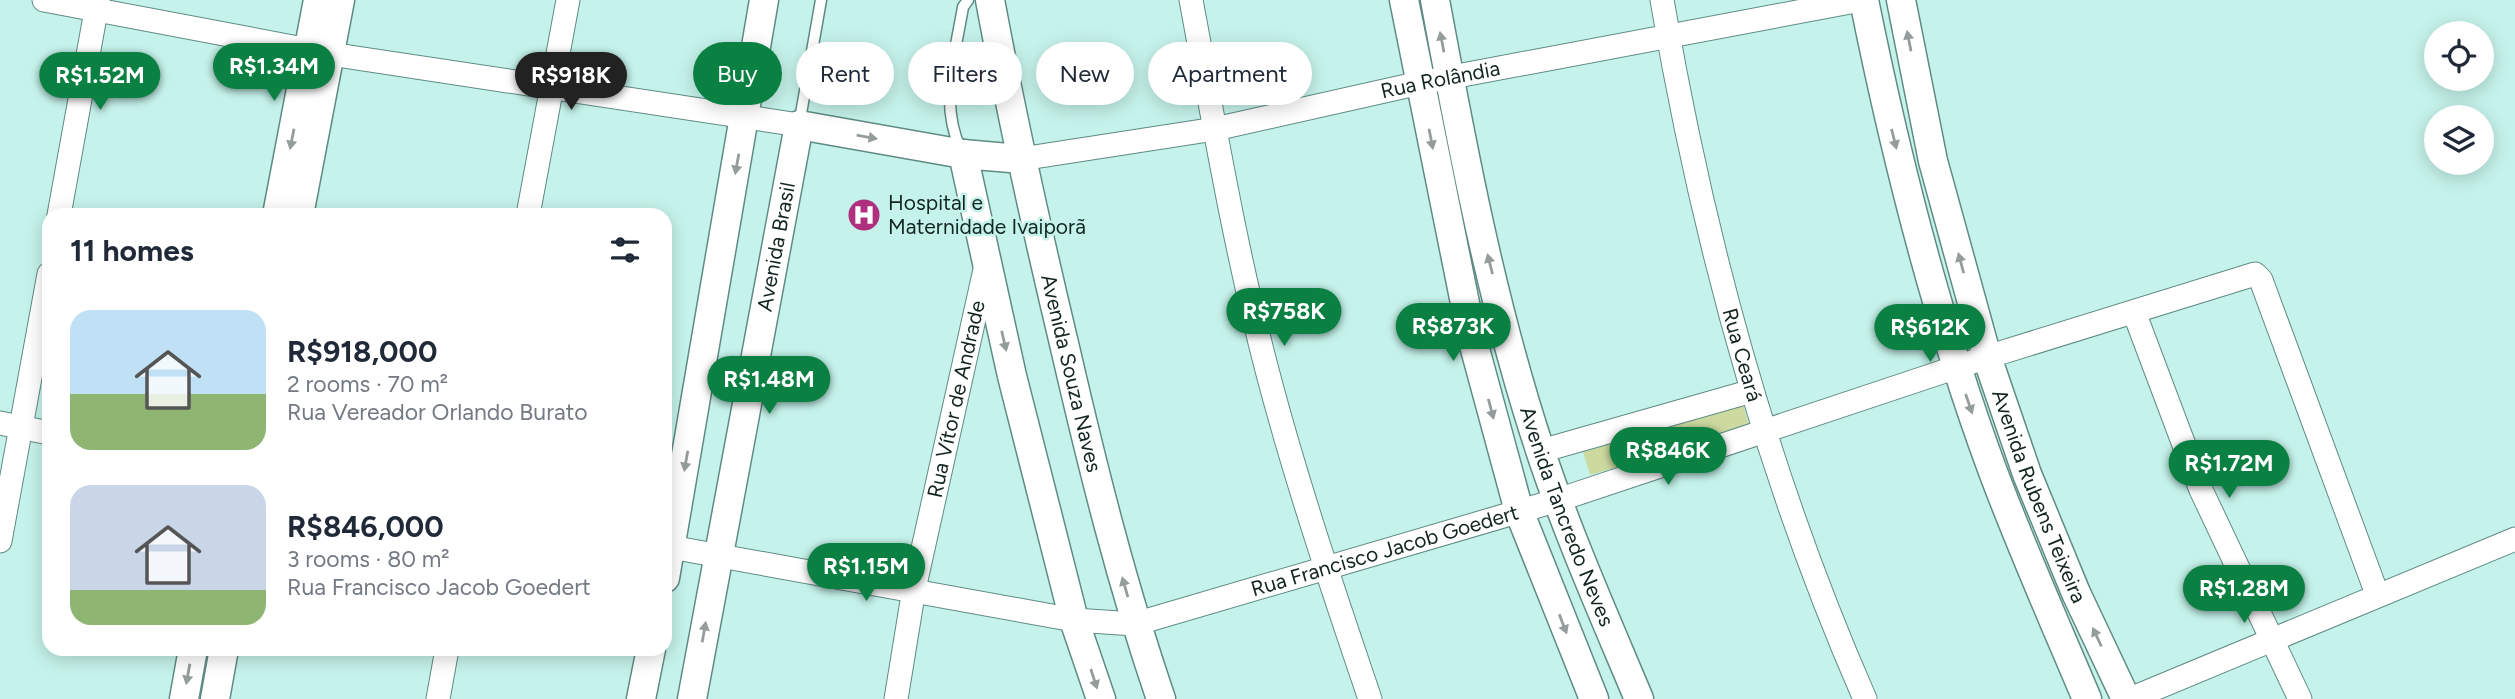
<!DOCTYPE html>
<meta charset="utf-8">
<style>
:root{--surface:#fff;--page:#f6f6f7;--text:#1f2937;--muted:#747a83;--accent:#0b8043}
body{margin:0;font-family:Figtree,sans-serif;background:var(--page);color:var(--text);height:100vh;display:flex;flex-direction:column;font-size:26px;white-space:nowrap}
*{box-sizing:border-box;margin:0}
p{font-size:23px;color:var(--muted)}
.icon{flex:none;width:38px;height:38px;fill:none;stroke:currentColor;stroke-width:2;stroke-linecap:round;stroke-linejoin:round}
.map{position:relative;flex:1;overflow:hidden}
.sheet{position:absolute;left:42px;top:208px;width:630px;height:448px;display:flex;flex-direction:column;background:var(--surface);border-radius:21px;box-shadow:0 4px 18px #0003}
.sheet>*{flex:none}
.top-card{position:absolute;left:693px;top:42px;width:665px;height:63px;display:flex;gap:14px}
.controls{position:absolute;left:2424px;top:21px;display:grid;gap:14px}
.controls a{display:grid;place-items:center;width:70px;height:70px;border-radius:50%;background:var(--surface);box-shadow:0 4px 18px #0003;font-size:35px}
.price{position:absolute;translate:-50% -60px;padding:0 16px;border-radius:24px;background:var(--accent);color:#fff;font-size:23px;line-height:46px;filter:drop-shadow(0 2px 4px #0008)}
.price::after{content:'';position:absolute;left:50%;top:42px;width:21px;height:16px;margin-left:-10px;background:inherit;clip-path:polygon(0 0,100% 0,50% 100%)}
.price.selected{background:#222;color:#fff}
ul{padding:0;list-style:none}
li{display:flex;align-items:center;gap:21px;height:175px;padding:0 28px}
li span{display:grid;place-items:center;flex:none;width:196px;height:140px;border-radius:21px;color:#555}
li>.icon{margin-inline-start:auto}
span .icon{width:84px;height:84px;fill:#fffc;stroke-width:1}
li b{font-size:30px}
h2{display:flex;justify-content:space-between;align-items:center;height:84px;padding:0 28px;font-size:30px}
.pill{padding:0 24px;border-radius:32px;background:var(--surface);box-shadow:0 4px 18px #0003;font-size:24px;line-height:63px}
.pill.selected{background:var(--accent);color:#fff}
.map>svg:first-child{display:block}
.green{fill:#cdda9f}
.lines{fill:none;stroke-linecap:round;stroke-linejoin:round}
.service-casing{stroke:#5f8b84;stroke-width:13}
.minor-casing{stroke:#5f8b84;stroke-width:25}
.tertiary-casing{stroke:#5f8b84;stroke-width:31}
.service{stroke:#fff;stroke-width:10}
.minor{stroke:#fff;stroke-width:23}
.tertiary{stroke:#fff;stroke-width:28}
.oneway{fill:#959d9c}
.labels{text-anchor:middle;stroke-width:5;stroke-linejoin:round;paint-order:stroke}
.street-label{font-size:21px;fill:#132522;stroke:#c5f3eb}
.poi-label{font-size:21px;fill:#132522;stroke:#c5f3eb;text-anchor:start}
</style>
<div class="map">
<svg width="2515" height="699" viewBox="0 0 2515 699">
<rect width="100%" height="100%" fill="#c5f3eb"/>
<path class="green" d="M1743,405L1750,428L1590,475L1583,452Z"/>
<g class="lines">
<defs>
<g id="service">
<path d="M799,125L821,0"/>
<path d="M961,150C939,104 955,55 963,7L968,0"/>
</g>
<g id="minor">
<path d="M44,0L330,54L799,125"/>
<path d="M1191,0C1214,123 1235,248 1267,370C1296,481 1333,590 1370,699"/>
<path id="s1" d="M1662,0C1703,240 1767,476 1865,699"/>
<path id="s2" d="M1021,159L1215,129L1420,83L1861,0"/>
<path d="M59,215L98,0"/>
<path d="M528,215L568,0"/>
<path d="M2134,312L2201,490L2300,699"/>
<path d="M0,423L49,433"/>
<path d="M1541,451L1752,391"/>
<path d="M0,541L49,274"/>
<path id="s3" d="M665,546L1074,620L1135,624L1558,500L1987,357L2255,274L2261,280L2377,594"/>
<path d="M438,699L447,649"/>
<path id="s4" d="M896,699L914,589L986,265"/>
<path d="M2130,699L2515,539"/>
</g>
<g id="tertiary">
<path id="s5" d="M990,0C1012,118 1038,235 1066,352C1093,469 1122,585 1161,699"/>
<path d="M1404,0L1472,338L1519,511L1594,699"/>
<path id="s6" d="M1435,0C1463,152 1492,306 1541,453C1569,537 1605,618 1639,699"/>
<path d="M1864,0C1896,159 1936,317 1992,469C2021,547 2055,623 2087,699"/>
<path id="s7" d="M1901,0L1933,161L1987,357L2027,474L2076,593L2126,699"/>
<path d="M963,154L1012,376L1074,620L1101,699"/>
<path d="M277,215L318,0"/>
<path d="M299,215L340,0"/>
<path d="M665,578L764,0"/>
<path d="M184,699L193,649"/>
<path d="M215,699L224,649"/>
<path d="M641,699L651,649"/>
<path id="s8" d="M692,699L799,125L963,154L1021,159"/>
</g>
</defs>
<use href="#service" class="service-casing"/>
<use href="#minor" class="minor-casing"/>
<use href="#tertiary" class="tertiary-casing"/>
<use href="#service" class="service"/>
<use href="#minor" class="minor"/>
<use href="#tertiary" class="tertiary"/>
</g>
<defs><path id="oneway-solid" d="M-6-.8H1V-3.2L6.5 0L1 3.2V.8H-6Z" transform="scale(1.75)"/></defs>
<g class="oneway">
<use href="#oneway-solid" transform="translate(1909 41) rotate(-101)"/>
<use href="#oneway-solid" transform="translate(1442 42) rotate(-101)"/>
<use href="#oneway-solid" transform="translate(867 137) rotate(10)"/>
<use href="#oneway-solid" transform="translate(292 139) rotate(101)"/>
<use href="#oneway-solid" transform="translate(1431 139) rotate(79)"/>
<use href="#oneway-solid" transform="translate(1894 139) rotate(76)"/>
<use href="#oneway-solid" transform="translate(737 164) rotate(100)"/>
<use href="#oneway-solid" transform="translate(1961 263) rotate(-105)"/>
<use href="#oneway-solid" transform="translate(1490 264) rotate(-104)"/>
<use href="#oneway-solid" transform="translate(1004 341) rotate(77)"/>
<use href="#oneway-solid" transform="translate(1969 404) rotate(71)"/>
<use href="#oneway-solid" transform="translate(1491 409) rotate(75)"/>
<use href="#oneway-solid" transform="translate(686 461) rotate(100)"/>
<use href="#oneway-solid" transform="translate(1125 587) rotate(-106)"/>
<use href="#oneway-solid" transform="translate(1563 624) rotate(69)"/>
<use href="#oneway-solid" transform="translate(704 632) rotate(-80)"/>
<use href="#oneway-solid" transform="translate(2097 637) rotate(-115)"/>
<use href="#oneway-solid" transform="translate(188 674) rotate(100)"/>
<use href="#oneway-solid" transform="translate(1094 679) rotate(72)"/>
</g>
<defs>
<symbol id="hospital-disc" viewBox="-11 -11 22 22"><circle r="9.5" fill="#ad2f7e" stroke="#c5f3eb"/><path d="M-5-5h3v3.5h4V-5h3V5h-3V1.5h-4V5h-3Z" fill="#fff"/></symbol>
</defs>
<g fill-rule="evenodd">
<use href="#hospital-disc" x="845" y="196" width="38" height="38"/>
</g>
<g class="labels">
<g class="street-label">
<text dy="7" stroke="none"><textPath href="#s2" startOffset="427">Rua Rolândia</textPath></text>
<text dy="7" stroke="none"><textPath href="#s8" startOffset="460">Avenida Brasil</textPath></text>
<text dy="7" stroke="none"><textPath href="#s1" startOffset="364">Rua Ceará</textPath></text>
<text dy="7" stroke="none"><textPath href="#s5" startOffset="382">Avenida Souza Naves</textPath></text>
<text dy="7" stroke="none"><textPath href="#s4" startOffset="306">Rua Vítor de Andrade</textPath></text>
<text dy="7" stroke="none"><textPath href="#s7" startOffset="516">Avenida Rubens Teixeira</textPath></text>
<text dy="7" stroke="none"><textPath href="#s6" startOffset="534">Avenida Tancredo Neves</textPath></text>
<text dy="7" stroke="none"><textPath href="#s3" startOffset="737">Rua Francisco Jacob Goedert</textPath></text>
</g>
<g class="poi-label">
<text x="888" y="210">Hospital e<tspan x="888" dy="24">Maternidade Ivaiporã</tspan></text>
</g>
</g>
</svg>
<div class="controls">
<a><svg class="icon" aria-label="locate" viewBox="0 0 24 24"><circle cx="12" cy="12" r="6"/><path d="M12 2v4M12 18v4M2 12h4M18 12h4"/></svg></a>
<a><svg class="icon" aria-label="layers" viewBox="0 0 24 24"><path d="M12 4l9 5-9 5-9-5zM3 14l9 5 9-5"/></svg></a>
</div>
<b class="price" style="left:274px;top:103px">R$1.34M</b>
<b class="price" style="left:100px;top:112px">R$1.52M</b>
<b class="price selected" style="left:571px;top:112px">R$918K</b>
<b class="price" style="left:1284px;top:348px">R$758K</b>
<b class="price" style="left:1453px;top:363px">R$873K</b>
<b class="price" style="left:1930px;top:364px">R$612K</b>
<b class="price" style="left:769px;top:416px">R$1.48M</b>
<b class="price" style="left:1668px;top:487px">R$846K</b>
<b class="price" style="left:2229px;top:500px">R$1.72M</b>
<b class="price" style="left:866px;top:603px">R$1.15M</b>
<b class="price" style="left:2244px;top:625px">R$1.28M</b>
<div class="top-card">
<a class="pill selected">Buy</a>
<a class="pill">Rent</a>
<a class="pill">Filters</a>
<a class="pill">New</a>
<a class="pill">Apartment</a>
</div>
<section class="sheet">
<h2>11 homes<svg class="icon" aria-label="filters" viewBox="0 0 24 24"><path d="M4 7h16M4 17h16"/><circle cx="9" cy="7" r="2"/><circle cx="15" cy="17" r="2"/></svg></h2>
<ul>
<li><span style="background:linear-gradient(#bfe0f5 60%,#8fb573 0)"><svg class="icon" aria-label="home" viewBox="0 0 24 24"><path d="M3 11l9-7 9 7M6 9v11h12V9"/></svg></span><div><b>R$918,000</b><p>2 rooms · 70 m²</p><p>Rua Vereador Orlando Burato</p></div></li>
<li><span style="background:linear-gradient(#c9d6e8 75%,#8fb573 0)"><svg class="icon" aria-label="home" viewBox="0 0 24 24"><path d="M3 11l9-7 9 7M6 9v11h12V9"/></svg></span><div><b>R$846,000</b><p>3 rooms · 80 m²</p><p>Rua Francisco Jacob Goedert</p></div></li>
</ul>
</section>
</div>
